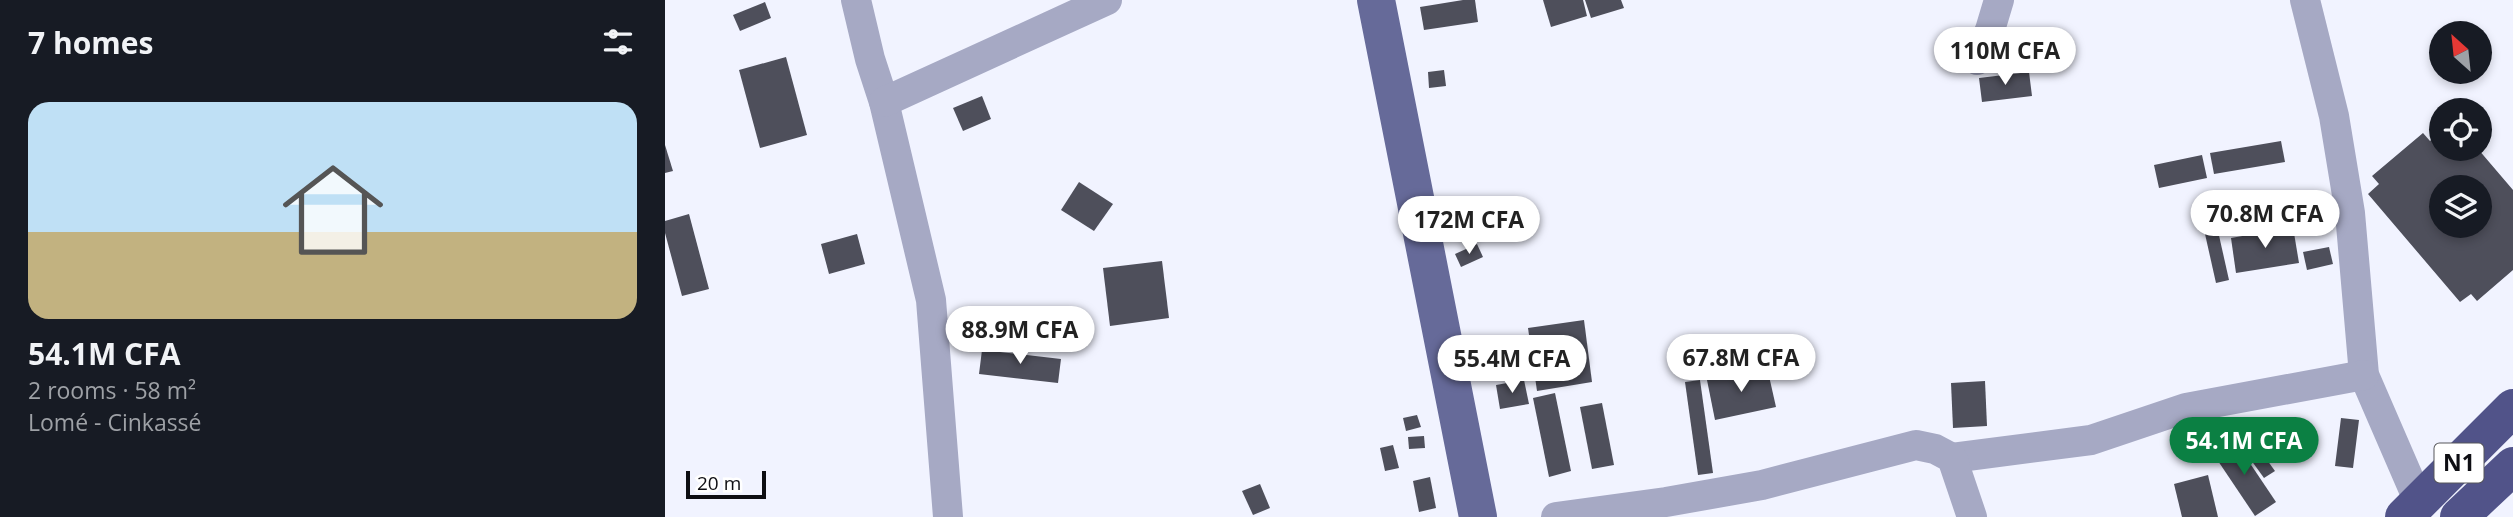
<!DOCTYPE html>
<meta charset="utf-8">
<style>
:root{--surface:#171b24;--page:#20242c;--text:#f1f3f6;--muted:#9ea1a6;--accent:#0b8043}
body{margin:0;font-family:"Open Sans",sans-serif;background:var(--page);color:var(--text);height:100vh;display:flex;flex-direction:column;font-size:26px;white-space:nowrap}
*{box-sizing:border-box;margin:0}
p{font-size:23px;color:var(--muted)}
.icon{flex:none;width:38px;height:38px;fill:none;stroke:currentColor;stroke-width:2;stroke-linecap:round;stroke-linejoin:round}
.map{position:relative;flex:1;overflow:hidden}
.drawer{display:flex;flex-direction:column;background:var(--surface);width:665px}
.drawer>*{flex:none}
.needle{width:46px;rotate:333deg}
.tools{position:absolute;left:1764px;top:21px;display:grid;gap:14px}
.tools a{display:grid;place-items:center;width:63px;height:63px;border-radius:50%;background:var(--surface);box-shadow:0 4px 10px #0003;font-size:35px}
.scale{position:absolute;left:21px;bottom:18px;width:80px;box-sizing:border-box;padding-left:7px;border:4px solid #0e0e13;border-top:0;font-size:19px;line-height:24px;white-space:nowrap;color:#0e0e13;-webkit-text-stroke:5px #fff;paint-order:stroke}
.price{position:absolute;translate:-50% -60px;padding:0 16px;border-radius:24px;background:#fff;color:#222;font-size:23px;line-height:46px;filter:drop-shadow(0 2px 4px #0008)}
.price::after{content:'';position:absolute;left:50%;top:42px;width:21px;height:16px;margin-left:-10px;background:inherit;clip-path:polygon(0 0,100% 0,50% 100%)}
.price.active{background:var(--accent);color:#fff}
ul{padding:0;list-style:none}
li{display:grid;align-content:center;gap:14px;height:371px;padding:0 28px}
li span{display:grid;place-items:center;height:217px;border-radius:21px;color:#555}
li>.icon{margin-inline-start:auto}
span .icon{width:126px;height:126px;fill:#fffc;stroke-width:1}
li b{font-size:30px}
h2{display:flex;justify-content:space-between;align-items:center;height:84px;padding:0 28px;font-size:30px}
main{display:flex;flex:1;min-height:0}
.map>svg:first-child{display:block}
.building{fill:#4e4f5b;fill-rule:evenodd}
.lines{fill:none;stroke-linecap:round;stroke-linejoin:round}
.minor{stroke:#a6a9c4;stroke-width:30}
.major{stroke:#666a99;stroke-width:38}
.highway{stroke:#515389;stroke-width:38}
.labels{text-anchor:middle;stroke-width:7;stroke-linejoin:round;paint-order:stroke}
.shield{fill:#fff;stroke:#56565a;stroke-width:2}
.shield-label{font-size:23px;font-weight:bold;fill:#0e0e13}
</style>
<main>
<section class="drawer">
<h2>7 homes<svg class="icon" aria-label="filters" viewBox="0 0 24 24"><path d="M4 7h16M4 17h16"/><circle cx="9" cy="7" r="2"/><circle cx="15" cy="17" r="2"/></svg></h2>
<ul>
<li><span style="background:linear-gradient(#bfe0f5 60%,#c2b280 0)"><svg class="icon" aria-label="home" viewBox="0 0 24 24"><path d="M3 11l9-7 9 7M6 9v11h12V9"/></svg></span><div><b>54.1M CFA</b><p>2 rooms · 58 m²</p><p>Lomé - Cinkassé</p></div></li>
</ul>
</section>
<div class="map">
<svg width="1848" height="517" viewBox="0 0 1848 517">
<rect width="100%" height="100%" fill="#f1f3ff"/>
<g class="building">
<path d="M798,0H810L813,22L759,30L755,7Z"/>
<path d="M878,0H918L922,16L886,27Z"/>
<path d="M920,0H956L959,8L926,18Z"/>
<path d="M100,2L106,18L75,31L68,15Z"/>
<path d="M121,57L142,135L95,148L74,70Z"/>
<path d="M779,70L781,86L764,88L763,72Z"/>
<path d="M1364,72L1367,96L1317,102L1314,78Z"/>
<path d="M317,96L326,119L298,131L288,108Z"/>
<path d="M1776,131V149H1813L1848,190V270L1812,301L1806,294L1795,302L1703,194L1714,184L1707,176L1758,133L1765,141ZM1776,187H1815V226H1776Z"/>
<path d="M1616,141L1620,162L1549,174L1545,153Z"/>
<path d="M0,145L8,171L0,173Z"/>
<path d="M1537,155L1542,178L1494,188L1489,165Z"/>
<path d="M414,182L448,204L429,231L396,210Z"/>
<path d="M24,214L44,289L17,296L0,233V221Z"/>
<path d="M1624,216L1625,227L1596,231L1594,220Z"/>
<path d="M802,219L807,231L789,239L783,227Z"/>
<path d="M1628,227L1634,263L1571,273L1566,238Z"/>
<path d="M1553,231L1564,280L1551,283L1540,234Z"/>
<path d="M192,234L200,264L164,274L156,244Z"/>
<path d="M812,244L818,257L796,267L790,254Z"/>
<path d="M1664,247L1668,264L1642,270L1638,252Z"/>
<path d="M497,261L504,318L445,326L438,268Z"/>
<path d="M919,320L927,382L872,391L863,328Z"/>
<path d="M1100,337L1104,360L1035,372L1031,349Z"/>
<path d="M317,350L396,359L393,383L314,374Z"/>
<path d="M1102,367L1111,407L1050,420L1042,380Z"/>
<path d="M859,380L864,404L835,409L831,385Z"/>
<path d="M1035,380L1048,473L1033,475L1020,382Z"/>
<path d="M1320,381L1322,426L1288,428L1286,383Z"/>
<path d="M890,393L906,471L884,477L868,398Z"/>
<path d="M937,403L949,465L927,469L915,407Z"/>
<path d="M752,415L756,427L741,431L738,418Z"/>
<path d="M1676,418L1694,420L1688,468L1670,466Z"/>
<path d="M1623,423L1627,440L1589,450L1585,432Z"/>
<path d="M759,436L760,448L744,449L743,437Z"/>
<path d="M1568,438L1611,502L1590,516L1547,452Z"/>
<path d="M728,445L734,468L720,471L715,448Z"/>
<path d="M1597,453L1610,471L1599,478L1586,460Z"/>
<path d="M1543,475L1553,517H1517L1509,484Z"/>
<path d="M765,477L771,508L754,512L748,481Z"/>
<path d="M595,484L605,508L588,515L577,491Z"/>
</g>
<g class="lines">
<g class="minor">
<path d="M191,0L205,59L219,102L266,300L283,517"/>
<path d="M1640,0L1669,116L1685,213L1699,375L1754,502"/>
<path d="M1312,60L1325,30L1334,0"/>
<path d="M219,102L442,0"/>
<path d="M1287,458L1426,440L1521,408L1699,375"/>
<path d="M891,517L1001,502L1097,485L1251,445L1270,449L1287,458L1307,517"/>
</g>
<path class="major" d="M711,0L813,517"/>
<g class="highway">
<path d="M1739,517L1848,408"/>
<path d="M1794,517L1848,466"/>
</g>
</g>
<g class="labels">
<rect class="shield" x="1769.5" y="443.5" width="49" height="39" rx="5"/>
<g class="shield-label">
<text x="1794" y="471">N1</text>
</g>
</g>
</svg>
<div class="tools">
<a><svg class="needle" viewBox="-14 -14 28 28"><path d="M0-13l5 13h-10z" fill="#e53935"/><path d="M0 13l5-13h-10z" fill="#9ea1a6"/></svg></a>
<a><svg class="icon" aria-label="locate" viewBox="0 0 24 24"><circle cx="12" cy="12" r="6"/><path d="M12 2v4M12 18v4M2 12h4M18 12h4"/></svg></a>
<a><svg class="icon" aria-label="layers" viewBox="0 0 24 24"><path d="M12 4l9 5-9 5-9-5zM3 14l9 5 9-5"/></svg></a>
</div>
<div class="scale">20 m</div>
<b class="price" style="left:1340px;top:87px">110M CFA</b>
<b class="price" style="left:1600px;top:250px">70.8M CFA</b>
<b class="price" style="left:804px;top:256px">172M CFA</b>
<b class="price" style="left:355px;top:366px">88.9M CFA</b>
<b class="price" style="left:1076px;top:394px">67.8M CFA</b>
<b class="price" style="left:847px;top:395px">55.4M CFA</b>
<b class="price active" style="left:1579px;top:477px">54.1M CFA</b>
</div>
</main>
